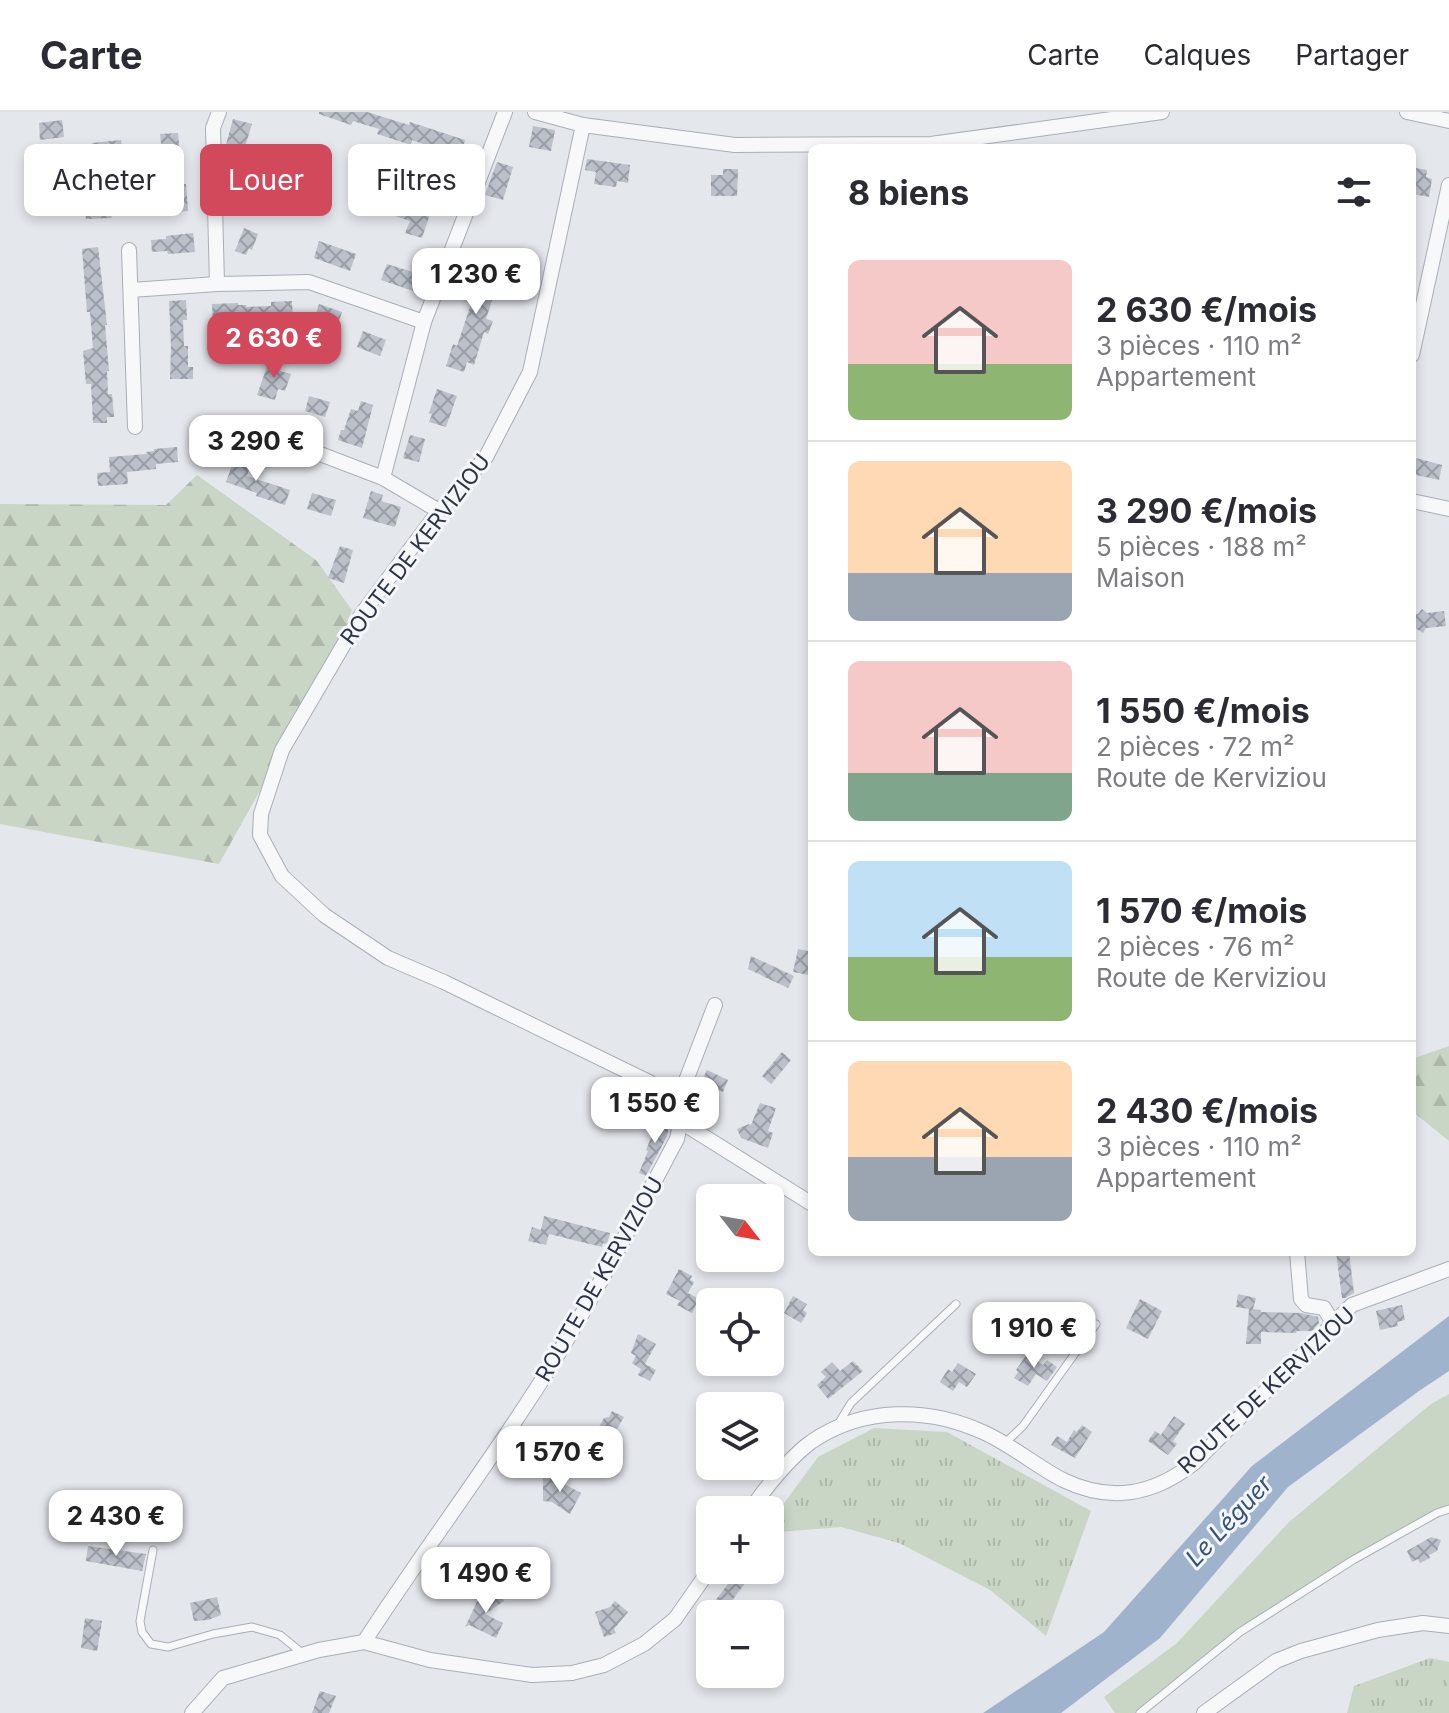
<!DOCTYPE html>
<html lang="fr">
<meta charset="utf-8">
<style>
:root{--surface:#fff;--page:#f2f2f3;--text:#2b2b33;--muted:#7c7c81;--line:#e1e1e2;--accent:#d1495b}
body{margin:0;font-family:Inter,sans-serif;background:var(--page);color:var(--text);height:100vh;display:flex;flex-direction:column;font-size:30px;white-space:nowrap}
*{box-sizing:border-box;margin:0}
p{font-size:26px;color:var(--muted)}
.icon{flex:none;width:44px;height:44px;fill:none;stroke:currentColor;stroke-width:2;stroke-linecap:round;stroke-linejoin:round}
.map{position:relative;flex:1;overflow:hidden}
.details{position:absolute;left:808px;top:32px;width:608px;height:1112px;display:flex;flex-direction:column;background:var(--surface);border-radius:12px;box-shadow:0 4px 12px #0003}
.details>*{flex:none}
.top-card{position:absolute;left:24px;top:32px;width:664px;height:72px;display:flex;gap:16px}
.needle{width:52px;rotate:121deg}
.buttons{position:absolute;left:696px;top:1072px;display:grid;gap:16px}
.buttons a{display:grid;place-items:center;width:88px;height:88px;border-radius:12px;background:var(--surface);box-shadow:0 4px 12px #0003;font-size:40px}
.price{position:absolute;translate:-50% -68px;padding:0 18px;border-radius:16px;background:#fff;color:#222;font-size:26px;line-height:52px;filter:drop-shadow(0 2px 4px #0008)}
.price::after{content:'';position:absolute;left:50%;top:48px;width:24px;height:18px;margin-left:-12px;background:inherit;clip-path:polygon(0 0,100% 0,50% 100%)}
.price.on{background:var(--accent);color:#fff}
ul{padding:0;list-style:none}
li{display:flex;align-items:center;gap:24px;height:200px;padding:0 40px}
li+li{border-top:2px solid var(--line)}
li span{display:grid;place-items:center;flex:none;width:224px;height:160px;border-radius:12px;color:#555}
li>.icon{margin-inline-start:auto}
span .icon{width:96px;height:96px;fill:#fffc;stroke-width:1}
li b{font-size:34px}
h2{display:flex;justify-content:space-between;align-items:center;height:96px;padding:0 40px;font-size:34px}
.chip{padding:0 28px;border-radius:12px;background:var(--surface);box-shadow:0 4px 12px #0003;font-size:28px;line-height:72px}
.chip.on{background:var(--accent);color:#fff}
header{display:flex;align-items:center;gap:48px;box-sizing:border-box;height:112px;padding:0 40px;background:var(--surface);border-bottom:2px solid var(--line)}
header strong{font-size:38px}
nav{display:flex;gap:44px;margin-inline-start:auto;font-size:28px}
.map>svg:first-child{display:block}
.grass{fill:url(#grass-tufts)}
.forest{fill:url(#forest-firs)}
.park{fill:#c9d6c5}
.water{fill:#9fb4cc}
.building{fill:url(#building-cross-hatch)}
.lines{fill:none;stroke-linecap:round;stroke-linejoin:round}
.service-casing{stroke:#a9aeb7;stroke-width:9}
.minor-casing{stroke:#a9aeb7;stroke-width:16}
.service{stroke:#f7f8fa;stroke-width:7}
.minor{stroke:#f7f8fa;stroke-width:14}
.labels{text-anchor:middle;stroke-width:6;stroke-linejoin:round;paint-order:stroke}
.street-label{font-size:22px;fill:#2b3445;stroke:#f4f6f9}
.water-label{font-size:24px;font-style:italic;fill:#34527a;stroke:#f4f6f9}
</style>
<header>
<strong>Carte</strong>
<nav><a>Carte</a><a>Calques</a><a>Partager</a></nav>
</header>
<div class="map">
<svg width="1449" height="1601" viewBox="0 0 1449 1601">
<defs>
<pattern id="grass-tufts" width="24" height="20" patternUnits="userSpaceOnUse" patternTransform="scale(2)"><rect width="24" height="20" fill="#c9d6c5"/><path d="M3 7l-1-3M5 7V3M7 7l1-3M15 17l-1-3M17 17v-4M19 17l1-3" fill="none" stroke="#adb8ab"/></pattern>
<pattern id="forest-firs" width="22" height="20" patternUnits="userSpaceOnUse" patternTransform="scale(2)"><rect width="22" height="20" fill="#c9d6c5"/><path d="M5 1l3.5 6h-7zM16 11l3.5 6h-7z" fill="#adb8ab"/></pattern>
<pattern id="building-cross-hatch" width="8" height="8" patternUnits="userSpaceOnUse" patternTransform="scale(2)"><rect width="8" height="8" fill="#bbc0ca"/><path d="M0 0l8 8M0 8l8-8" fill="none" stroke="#989da6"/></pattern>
</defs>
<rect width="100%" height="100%" fill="#e4e7ec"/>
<g class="grass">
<path d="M874,1316L947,1320L1091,1399L1046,1524L990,1478L899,1431L841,1415L779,1420V1398L818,1345Z"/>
<path d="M1430,1546L1449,1550V1601H1347L1354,1574Z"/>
</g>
<g class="forest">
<path d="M197,363L316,448L352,498L337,541L219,752L0,712V392L166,393Z"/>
<path d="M1449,934V1029L1412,999V947Z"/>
</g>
<path class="park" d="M1449,1282V1395L1239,1519L1137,1601H1115L1104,1585L1177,1531L1289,1410L1431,1292Z"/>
<path class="water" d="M1449,1204V1259L1419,1279L1288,1375L1160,1526L1061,1601H983L1104,1520L1252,1354Z"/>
<g class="building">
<path d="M319,0H367L409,13L410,10L465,28L460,45L412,28L411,33L377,22L379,17L353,9L351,13L319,2Z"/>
<path d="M233,7L252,12L244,38L226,33Z"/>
<path d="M62,8L64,25L40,28L39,11Z"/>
<path d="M533,14L555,18L551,39L529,35Z"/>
<path d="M178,21L180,43L177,44L180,72H186L188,99L169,101L160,22Z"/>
<path d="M121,28L123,46L94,49L92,31Z"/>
<path d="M587,47L630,53L628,71L617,69L616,75L594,72L596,60L585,58Z"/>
<path d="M497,50L513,55L503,88L485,83Z"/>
<path d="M1416,56L1427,58L1426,65L1432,67L1429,85L1412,82V68Z"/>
<path d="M723,57H738L737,84H711V63H723Z"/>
<path d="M232,60L256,67L244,102L228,96L234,74L228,71Z"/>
<path d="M283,66L317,78L309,98L286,90L285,95L274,91Z"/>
<path d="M356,70L380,78L379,82L387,84L386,87L430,102L422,126L405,121L410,109L374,97L375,94L350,86Z"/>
<path d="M118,89L119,102L111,103L112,106L86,107L84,91Z"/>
<path d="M244,116L258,122L252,138L249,136L246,143L235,139Z"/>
<path d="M193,121L195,140L168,142L167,139L152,140L151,128L166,127V124Z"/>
<path d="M319,129L356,142L350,159L314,146Z"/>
<path d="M98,135L107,213H105L109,259H107L108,282H112L114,305H107V311H93L91,272H86L83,239L93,236L90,200H87L82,137Z"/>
<path d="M484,141L502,146L493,172L497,173L486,207L493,209L488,222L484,220L474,253L467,250L464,260L446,254L453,232L457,234L479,168L475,167Z"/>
<path d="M387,152L419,162L413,179L381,168Z"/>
<path d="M186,188L187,208H183L184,234H188V255H193V267H170L171,234L169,189Z"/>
<path d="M292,189L293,208L241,209V212L213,213L212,192L238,191V193H246V195L271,194V190Z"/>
<path d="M319,192L342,200L337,216L314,208Z"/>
<path d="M363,219L386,228L380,244L357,235Z"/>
<path d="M270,246L283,250L280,259L291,262L285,279L278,277L275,288L257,283Z"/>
<path d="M437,277L457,284L446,315L429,310L432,302L429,301Z"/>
<path d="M309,284L330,290L325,305L305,299Z"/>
<path d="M361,289L373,293L362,336L338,328L341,318H344L351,297L358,299Z"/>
<path d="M410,323L425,327L419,350L403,346Z"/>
<path d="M177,335L178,350L156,352V357L127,360L128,372L98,374L97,361L110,360L109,345L147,342L146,340L154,339V337Z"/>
<path d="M235,345L251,351L247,364L290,378L285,393L256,384L257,381L226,370Z"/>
<path d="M1412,345L1442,353L1439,368L1412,362Z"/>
<path d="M371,379L383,383L381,389L401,395L395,415L363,406Z"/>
<path d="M312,381L336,388L331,404L307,397Z"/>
<path d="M340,434L353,438L344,471L328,466Z"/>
<path d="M1422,497L1427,501L1444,499L1446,514L1426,516L1423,521L1412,514V503L1418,502Z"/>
<path d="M798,837L812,840V859L810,858L809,863L793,860Z"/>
<path d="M751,844L794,864L788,876L748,857Z"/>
<path d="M782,940L791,948L771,972L762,964Z"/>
<path d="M707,958L728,968L723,980L700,972Z"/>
<path d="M760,991L776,996L768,1019L773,1021L768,1036L741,1026L737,1017L749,1012L751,1013Z"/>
<path d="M659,1006L669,1011L667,1024L646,1064L639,1061L648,1039L646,1038Z"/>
<path d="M544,1104L610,1121L607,1132L603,1131L602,1135L549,1122L546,1133L528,1129L532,1115L541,1118Z"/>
<path d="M1336,1140H1349L1354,1181L1345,1186H1342Z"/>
<path d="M679,1157L692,1164L690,1168L694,1170L688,1181L699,1187L692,1201L677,1193L680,1189L666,1182Z"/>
<path d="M1238,1182L1256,1186L1253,1197L1261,1198V1200L1301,1201L1318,1205L1319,1211L1312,1219H1297L1296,1221L1261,1220V1232H1246L1249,1197L1236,1195Z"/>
<path d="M793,1184L807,1192L803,1198L807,1201L801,1211L784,1201Z"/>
<path d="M1140,1187L1162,1199L1148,1227L1126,1216Z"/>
<path d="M1402,1193L1405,1208L1397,1210L1398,1214L1380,1218L1376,1199Z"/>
<path d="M638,1222L656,1232L645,1252L656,1258L650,1269L638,1263L641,1257L632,1251L636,1244L631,1241Z"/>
<path d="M1027,1242L1043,1253L1047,1248L1057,1255L1047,1269L1036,1262L1028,1274L1014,1266L1018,1260L1016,1258Z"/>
<path d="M853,1249L863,1259L828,1287L817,1273L826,1265L821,1260L832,1250L840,1259Z"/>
<path d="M958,1251L976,1262L967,1275L959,1270L953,1279L940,1270L948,1257L952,1260Z"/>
<path d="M612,1299L624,1305L601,1345L590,1339L600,1322L596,1320L604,1306L609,1305Z"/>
<path d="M1174,1304L1185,1312L1173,1329L1177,1332L1168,1343L1148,1329L1155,1319L1161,1323Z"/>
<path d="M1082,1313L1092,1320L1075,1346L1051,1333L1057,1324L1067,1330L1074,1318L1077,1320Z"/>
<path d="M543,1366L555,1367L581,1381L570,1402L552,1390L543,1389Z"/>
<path d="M1431,1425L1441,1428L1437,1439L1429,1443L1430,1446L1420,1451L1418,1447L1412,1450L1407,1439Z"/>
<path d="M88,1434L146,1442L142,1459L86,1449Z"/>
<path d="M738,1459L749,1466L722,1502H705Z"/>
<path d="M497,1477L504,1489L485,1502L503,1511L496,1526L469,1513L465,1515L477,1490Z"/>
<path d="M217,1485L221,1503L208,1508L194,1509L190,1491Z"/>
<path d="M615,1489L628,1500L614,1517L616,1521L604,1525L595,1500L610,1495Z"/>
<path d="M85,1506L102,1509L97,1539L81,1536Z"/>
<path d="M320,1579L336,1584L329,1601H312Z"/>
</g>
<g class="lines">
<defs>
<g id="service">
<path d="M837,1314L851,1291L956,1192"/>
<path d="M1004,1332L1023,1314L1096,1212"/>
<path d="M153,1438L140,1509L142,1520L151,1532L168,1535L213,1522L252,1515L280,1523L302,1541"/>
<path d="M1140,1601L1240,1520L1353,1448L1437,1401L1449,1397"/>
</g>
<g id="minor">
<path d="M535,0L583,13L735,33L931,32L1162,0"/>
<path d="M1407,0L1449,9"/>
<path d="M129,138L135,315"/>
<path d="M217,172L213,16L219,0"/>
<path d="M131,178L217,172L309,170L424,210"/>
<path d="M1412,243L1449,73"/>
<path d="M244,313L383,366L439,399"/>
<path d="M383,366L424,210L505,0"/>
<path d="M1412,389L1449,397"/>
<path d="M677,992L715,893"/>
<path d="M681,1010L812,1092"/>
<path d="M1297,1140L1301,1187L1306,1193L1324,1196L1333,1211"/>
<path d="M750,1398C767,1374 787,1348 811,1330C863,1294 930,1295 985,1321C1013,1334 1036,1354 1063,1368C1111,1391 1153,1383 1194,1351L1352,1193L1449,1157"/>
<path d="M364,1530C417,1448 476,1370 529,1288C584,1205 630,1115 677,1027C685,995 675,986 649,970L444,870L388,846L324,803L282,764L260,723L261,702L282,638L361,503L439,399L486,345L530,260L583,13"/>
<path d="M192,1601L223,1566L319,1538L364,1530L430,1548L532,1563L572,1561L604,1553L644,1532L675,1507L710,1457"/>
<path d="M1204,1601L1276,1549L1301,1539L1378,1518L1423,1511L1449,1514"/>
</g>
</defs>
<use href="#service" class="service-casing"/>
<use href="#minor" class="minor-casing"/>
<use href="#service" class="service"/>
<use href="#minor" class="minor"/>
</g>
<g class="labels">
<g class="street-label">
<text transform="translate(415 437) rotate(-53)" y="8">ROUTE DE KERVIZIOU</text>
<text transform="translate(599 1167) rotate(-60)" y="8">ROUTE DE KERVIZIOU</text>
<text transform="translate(1266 1278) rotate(-43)" y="8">ROUTE DE KERVIZIOU</text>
</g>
<g class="water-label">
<text transform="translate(1229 1409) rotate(-47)" y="8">Le Léguer</text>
</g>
</g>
</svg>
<div class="buttons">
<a><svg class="needle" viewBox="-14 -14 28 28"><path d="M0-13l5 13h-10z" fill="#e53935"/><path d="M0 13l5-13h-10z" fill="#7c7c81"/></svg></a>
<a><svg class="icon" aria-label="locate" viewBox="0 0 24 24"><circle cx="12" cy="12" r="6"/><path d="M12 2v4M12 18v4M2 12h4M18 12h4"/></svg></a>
<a><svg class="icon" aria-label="layers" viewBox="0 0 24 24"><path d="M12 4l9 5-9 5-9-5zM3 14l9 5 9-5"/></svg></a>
<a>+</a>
<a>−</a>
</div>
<b class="price" style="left:476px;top:204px">1 230 €</b>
<b class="price on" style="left:274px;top:268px">2 630 €</b>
<b class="price" style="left:256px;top:371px">3 290 €</b>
<b class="price" style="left:655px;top:1033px">1 550 €</b>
<b class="price" style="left:1034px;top:1258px">1 910 €</b>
<b class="price" style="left:560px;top:1382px">1 570 €</b>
<b class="price" style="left:116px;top:1446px">2 430 €</b>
<b class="price" style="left:486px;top:1503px">1 490 €</b>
<div class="top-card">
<a class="chip">Acheter</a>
<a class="chip on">Louer</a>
<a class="chip">Filtres</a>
</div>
<section class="details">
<h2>8 biens<svg class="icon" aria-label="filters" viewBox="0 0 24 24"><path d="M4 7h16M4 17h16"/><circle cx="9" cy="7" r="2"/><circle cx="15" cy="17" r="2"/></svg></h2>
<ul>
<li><span style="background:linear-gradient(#f6c9c9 65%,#8fb573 0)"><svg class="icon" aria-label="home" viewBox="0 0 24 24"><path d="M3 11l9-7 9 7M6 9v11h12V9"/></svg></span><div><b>2 630 €/mois</b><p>3 pièces · 110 m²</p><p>Appartement</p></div></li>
<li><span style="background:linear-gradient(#ffd9b3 70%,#9aa5b1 0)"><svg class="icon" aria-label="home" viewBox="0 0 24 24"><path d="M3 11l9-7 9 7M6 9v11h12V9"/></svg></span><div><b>3 290 €/mois</b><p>5 pièces · 188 m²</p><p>Maison</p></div></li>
<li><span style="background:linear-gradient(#f6c9c9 70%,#7fa58c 0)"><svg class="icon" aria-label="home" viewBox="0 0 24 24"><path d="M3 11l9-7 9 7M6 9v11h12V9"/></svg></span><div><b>1 550 €/mois</b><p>2 pièces · 72 m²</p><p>Route de Kerviziou</p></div></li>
<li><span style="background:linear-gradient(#bfe0f5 60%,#8fb573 0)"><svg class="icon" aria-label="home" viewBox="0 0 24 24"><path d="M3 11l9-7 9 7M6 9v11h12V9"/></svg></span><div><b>1 570 €/mois</b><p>2 pièces · 76 m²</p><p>Route de Kerviziou</p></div></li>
<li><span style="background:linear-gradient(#ffd9b3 60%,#9aa5b1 0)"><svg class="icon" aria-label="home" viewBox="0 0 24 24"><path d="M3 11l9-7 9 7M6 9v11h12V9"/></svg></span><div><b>2 430 €/mois</b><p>3 pièces · 110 m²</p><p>Appartement</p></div></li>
</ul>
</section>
</div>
